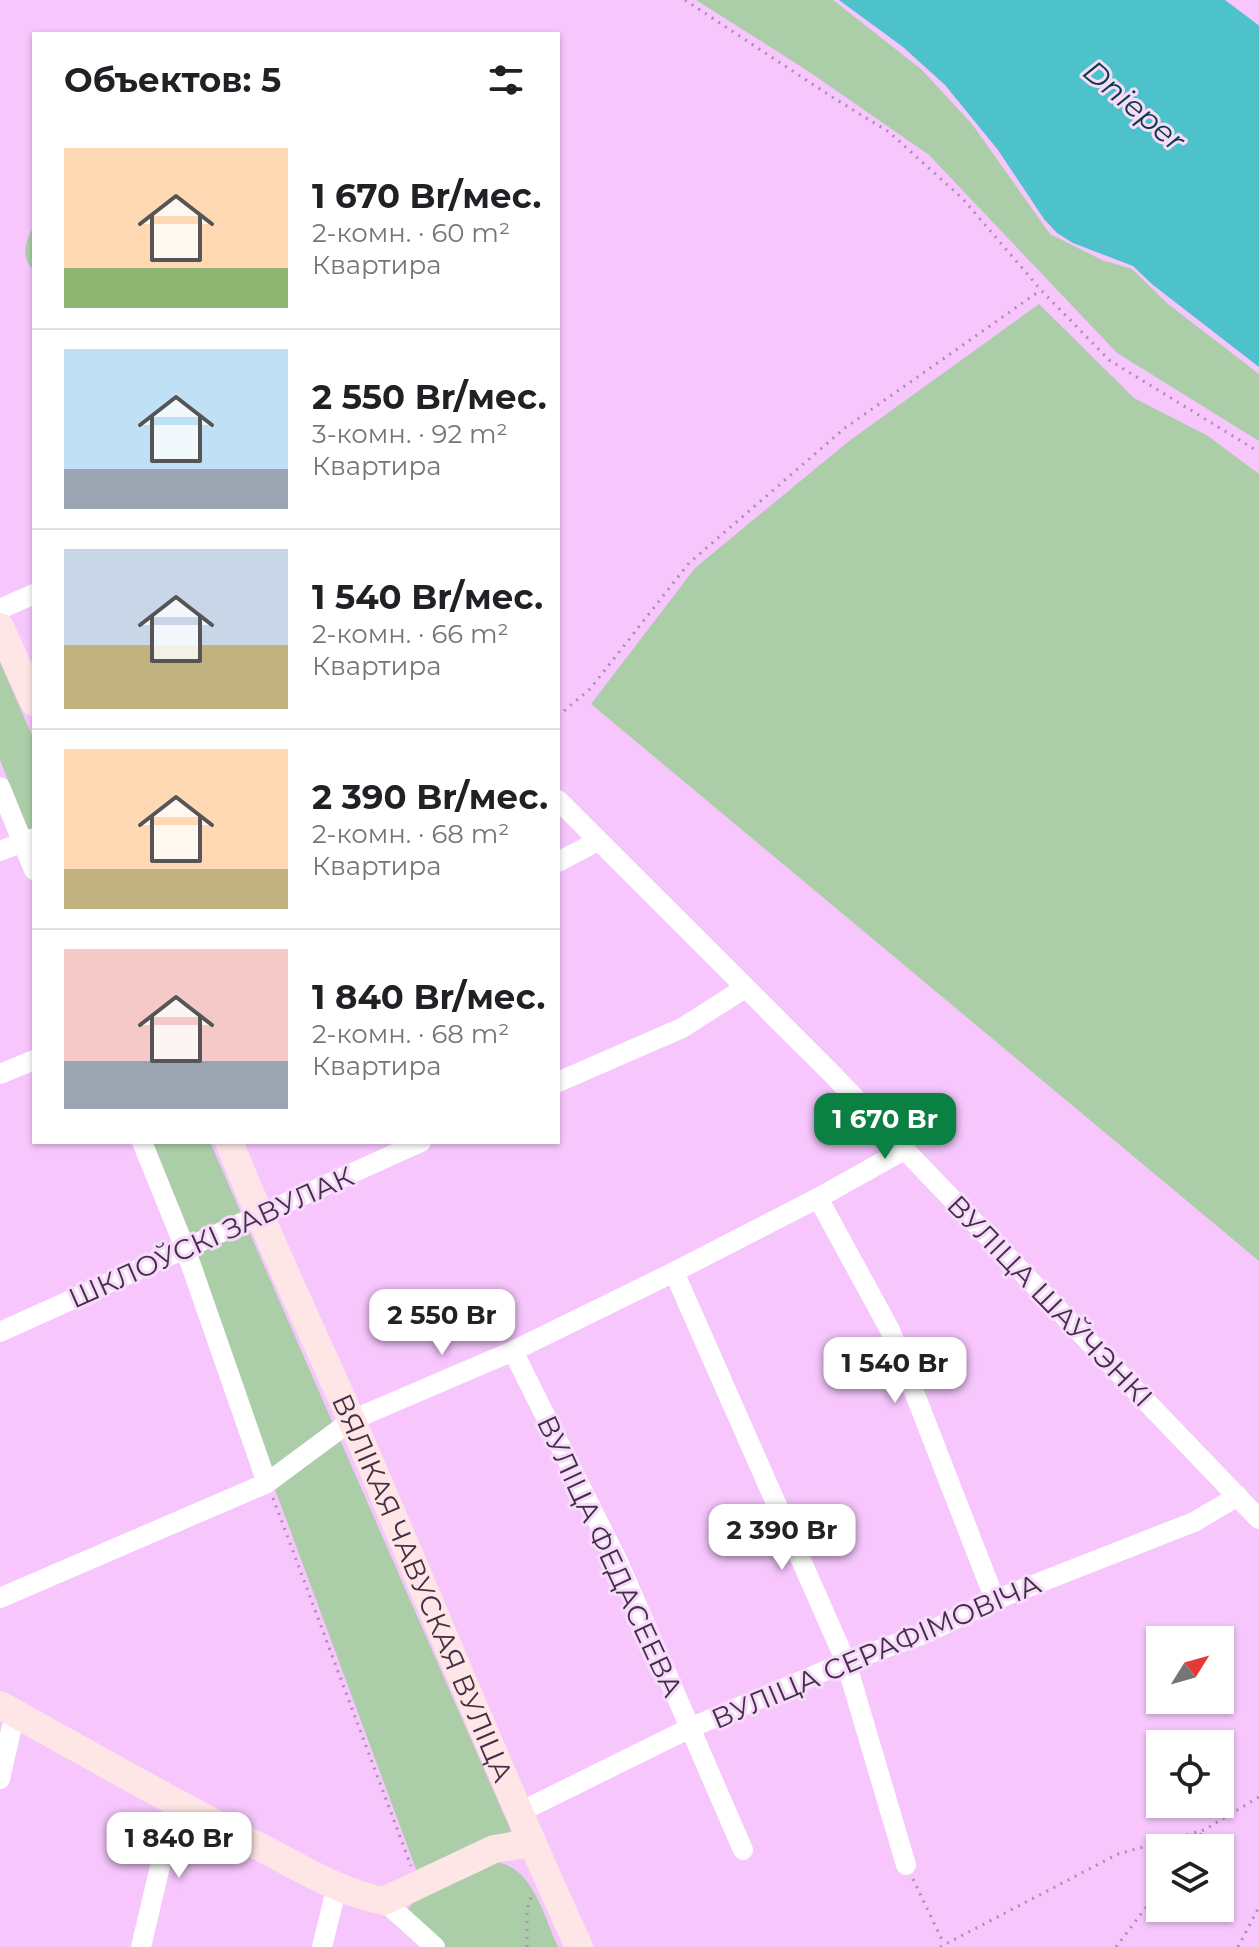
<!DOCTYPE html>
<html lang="ru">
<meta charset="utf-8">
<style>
:root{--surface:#fff;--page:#f2f2f2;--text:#202124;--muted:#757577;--line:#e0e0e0;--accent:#0b8043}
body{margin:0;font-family:Montserrat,sans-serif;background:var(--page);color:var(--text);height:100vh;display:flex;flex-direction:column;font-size:30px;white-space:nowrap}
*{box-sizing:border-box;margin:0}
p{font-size:26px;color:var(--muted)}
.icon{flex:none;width:44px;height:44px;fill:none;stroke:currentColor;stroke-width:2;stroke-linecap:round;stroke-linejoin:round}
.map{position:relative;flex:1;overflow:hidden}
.details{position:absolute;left:32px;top:32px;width:528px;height:1112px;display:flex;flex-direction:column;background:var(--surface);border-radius:0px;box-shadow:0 2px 6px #0004}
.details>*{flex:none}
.needle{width:52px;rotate:53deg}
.fabs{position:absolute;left:1146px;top:1626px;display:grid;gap:16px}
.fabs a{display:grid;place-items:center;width:88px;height:88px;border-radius:0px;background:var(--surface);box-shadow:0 2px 6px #0004;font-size:40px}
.price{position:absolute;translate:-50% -68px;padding:0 18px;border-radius:16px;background:#fff;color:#222;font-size:26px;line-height:52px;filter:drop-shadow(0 2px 4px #0008)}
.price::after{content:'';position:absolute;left:50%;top:48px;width:24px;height:18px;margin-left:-12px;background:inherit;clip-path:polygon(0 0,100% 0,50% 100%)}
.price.on{background:var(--accent);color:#fff}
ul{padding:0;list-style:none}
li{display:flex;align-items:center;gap:24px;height:200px;padding:0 32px}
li+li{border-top:2px solid var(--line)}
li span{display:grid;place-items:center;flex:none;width:224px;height:160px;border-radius:0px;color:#555}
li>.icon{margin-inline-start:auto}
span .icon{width:96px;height:96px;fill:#fffc;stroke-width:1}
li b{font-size:34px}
h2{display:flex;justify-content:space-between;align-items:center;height:96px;padding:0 32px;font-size:34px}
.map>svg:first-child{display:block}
.green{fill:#abcea8}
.water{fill:#4ec2cb}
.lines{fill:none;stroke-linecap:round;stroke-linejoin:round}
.path{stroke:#af8ab4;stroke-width:3;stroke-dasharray:2 6;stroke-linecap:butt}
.minor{stroke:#fff;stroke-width:20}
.secondary{stroke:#fee6e6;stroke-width:28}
.labels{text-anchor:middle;stroke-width:6;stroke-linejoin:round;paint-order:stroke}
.street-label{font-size:28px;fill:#433046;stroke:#f8dbfc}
.water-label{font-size:30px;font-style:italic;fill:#083f43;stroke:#f8dbfc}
</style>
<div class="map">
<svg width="1259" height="1947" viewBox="0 0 1259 1947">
<rect width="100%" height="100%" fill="#f6c6fd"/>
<g class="green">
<path d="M696,0H833L921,69L972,124L1050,234L1102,260L1132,269L1168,304L1259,374V441L1117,353L929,155L808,71Z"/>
<path d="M34,226V271C20,257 25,242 34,226Z"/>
<path d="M1039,304L1134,398L1208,436L1259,474V1261L591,704L695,568L849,441Z"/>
<path d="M0,662L34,740V844L0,760Z"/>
<path d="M146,1142H210L511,1831L419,1877Z"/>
<path d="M496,1862C533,1867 544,1917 558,1947H441L408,1909L419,1896Z"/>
</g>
<path class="water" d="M839,0H1225L1257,24L1259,26V367L1153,285L1133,266L1073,243L1057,233L1044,219L998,150L945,85L903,47Z"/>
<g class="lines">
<g class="path">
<path d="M685,0L832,97L889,132L962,198L1041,290L1109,360L1259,452"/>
<path d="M558,716L590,689L689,563L845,428L1041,290"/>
<path d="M273,1498L411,1866"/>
<path d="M1191,1848L1204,1830"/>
<path d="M913,1879L944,1944"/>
<path d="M527,1947V1910L532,1894"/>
<path d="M940,1947L1118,1854L1204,1830L1259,1797"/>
<path d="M1116,1947L1160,1889"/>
<path d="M1238,1947L1259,1907"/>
</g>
<g class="minor">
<path d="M0,609L34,594"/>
<path d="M0,787L34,870"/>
<path d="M558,800L833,1075L1259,1519"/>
<path d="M0,851L34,838"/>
<path d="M558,862L598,841"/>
<path d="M0,1074L34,1060"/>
<path d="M558,1082L682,1028L745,988"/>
<path d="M142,1142L185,1248L267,1483"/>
<path d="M818,1198L890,1330L995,1600"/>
<path d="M674,1272L846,1662L906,1865"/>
<path d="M0,1332L421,1142"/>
<path d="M513,1351L619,1564L743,1850"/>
<path d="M0,1598L267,1483L352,1420L513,1351L674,1272L818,1198L904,1150"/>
<path d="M0,1779L15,1713"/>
<path d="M518,1813L690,1728L846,1662L926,1633L995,1600L1194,1522L1238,1496"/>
<path d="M384,1901L435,1947"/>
<path d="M141,1947L175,1803"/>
<path d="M322,1947L337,1886"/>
</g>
<g class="secondary">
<path d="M0,627L34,702"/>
<path id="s1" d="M229,1142C267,1236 310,1327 351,1419C428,1595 499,1773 579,1947"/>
<path d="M0,1705C86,1753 172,1802 260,1847C299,1867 340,1893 384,1901L494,1849L531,1843"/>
</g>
</g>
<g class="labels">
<g class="street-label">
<text transform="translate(211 1237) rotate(-24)" y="10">ШКЛОЎСКІ ЗАВУЛАК</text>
<text transform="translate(1050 1301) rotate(46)" y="10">ВУЛІЦА ШАЎЧЭНКІ</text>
<text transform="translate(610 1556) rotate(65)" y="10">ВУЛІЦА ФЕДАСЕЕВА</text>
<text dy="10" stroke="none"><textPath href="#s1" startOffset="486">ВЯЛІКАЯ ЧАВУСКАЯ ВУЛІЦА</textPath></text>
<text transform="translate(876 1651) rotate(-23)" y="10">ВУЛІЦА СЕРАФІМОВІЧА</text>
</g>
<g class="water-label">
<text transform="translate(1134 106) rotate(40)" y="10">Dnieper</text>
</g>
</g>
</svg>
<div class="fabs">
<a><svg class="needle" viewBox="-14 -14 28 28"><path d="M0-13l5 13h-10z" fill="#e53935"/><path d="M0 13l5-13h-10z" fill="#757577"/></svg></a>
<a><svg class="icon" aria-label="locate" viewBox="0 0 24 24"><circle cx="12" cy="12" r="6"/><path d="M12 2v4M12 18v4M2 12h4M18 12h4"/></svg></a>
<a><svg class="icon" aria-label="layers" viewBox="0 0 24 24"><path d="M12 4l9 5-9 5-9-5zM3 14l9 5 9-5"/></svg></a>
</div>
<b class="price on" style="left:885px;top:1161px">1 670 Br</b>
<b class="price" style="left:442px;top:1357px">2 550 Br</b>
<b class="price" style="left:895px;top:1405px">1 540 Br</b>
<b class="price" style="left:782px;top:1572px">2 390 Br</b>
<b class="price" style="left:179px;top:1880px">1 840 Br</b>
<section class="details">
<h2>Объектов: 5<svg class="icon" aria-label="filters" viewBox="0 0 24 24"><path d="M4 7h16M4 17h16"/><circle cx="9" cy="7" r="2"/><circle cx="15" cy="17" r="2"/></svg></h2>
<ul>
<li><span style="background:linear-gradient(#ffd9b3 75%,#8fb573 0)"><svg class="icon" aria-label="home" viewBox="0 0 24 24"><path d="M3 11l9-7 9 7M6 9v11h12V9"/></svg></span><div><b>1 670 Br/мес.</b><p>2-комн. · 60 m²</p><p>Квартира</p></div></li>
<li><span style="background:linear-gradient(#bfe0f5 75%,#9aa5b1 0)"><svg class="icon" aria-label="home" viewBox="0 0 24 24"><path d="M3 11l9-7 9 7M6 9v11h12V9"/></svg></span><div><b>2 550 Br/мес.</b><p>3-комн. · 92 m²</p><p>Квартира</p></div></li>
<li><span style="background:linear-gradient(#c9d6e8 60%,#c2b280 0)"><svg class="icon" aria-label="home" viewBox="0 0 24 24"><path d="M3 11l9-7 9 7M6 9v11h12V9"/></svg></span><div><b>1 540 Br/мес.</b><p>2-комн. · 66 m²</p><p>Квартира</p></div></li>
<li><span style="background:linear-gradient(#ffd9b3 75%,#c2b280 0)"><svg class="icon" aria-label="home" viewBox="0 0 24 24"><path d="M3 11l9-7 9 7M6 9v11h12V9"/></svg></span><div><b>2 390 Br/мес.</b><p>2-комн. · 68 m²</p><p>Квартира</p></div></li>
<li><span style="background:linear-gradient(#f6c9c9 70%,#9aa5b1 0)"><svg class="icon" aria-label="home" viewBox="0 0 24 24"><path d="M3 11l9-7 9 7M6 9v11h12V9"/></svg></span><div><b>1 840 Br/мес.</b><p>2-комн. · 68 m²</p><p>Квартира</p></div></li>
</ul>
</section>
</div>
